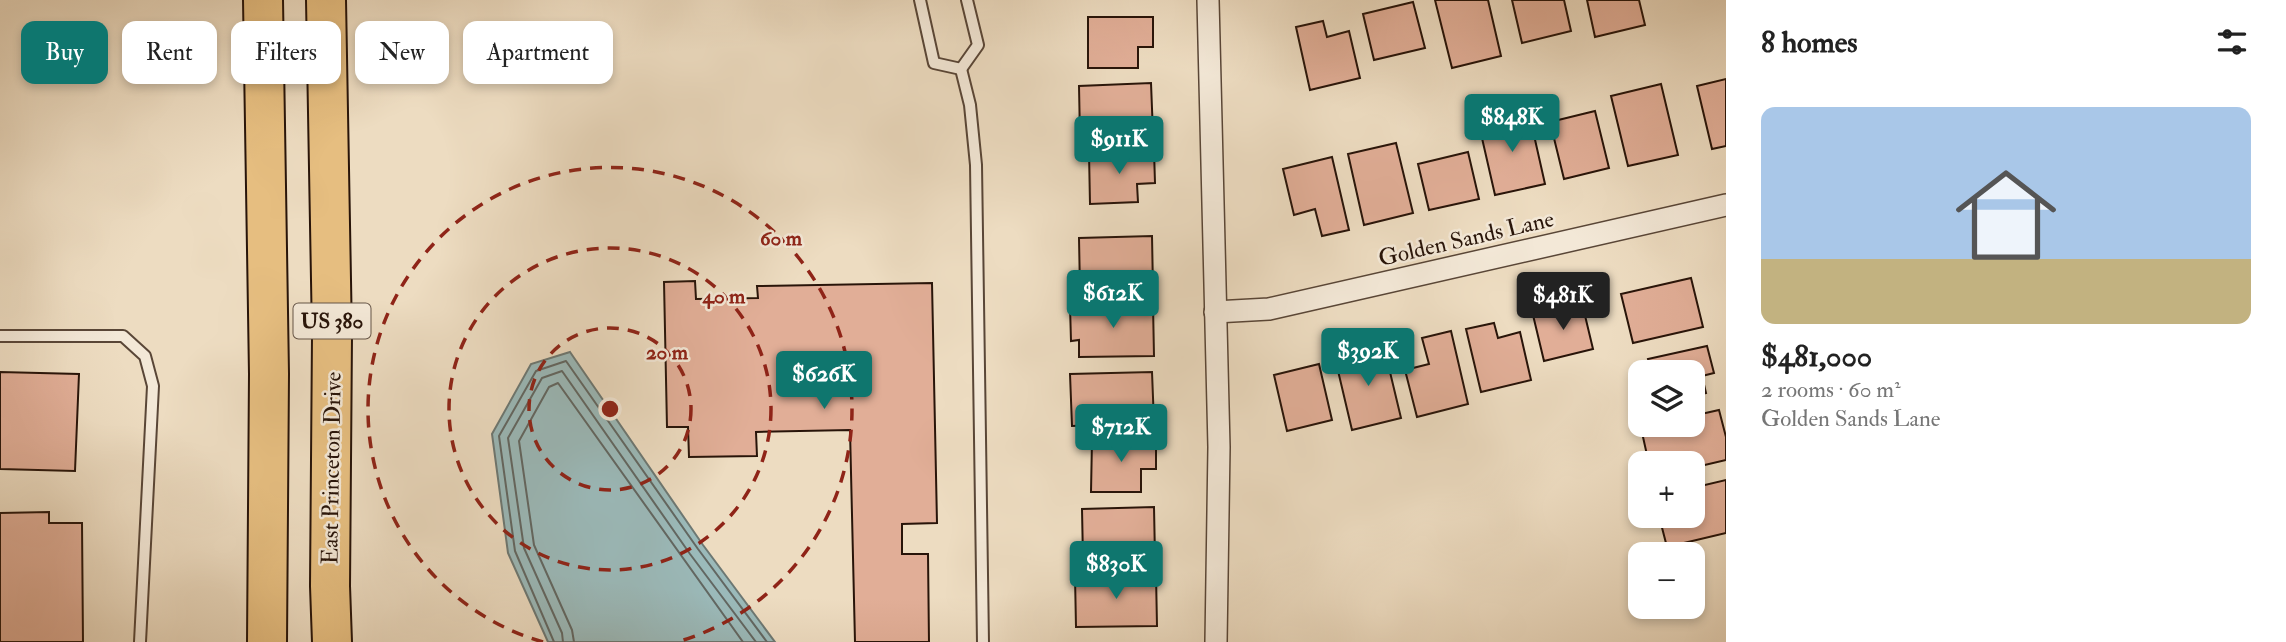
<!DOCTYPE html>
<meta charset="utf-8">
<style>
:root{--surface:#fff;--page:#f2f2f2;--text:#222;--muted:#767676;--accent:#0f766e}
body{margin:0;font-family:"IM FELL Double Pica",serif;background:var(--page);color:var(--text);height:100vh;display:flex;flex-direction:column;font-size:26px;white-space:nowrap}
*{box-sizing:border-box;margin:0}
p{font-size:23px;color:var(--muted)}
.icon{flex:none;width:38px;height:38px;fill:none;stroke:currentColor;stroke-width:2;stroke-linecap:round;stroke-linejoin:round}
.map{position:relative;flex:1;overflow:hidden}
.drawer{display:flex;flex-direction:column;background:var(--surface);width:560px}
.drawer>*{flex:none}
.guide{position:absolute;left:21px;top:21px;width:665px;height:63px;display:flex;gap:14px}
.buttons{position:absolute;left:1628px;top:360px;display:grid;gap:14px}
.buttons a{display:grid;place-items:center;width:77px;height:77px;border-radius:14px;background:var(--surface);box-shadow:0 4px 10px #0003;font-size:35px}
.price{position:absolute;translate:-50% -60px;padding:0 16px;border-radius:7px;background:var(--accent);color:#fff;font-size:23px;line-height:46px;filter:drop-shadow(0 2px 4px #0008)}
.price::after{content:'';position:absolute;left:50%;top:42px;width:21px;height:16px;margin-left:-10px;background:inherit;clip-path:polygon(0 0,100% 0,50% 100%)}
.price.on{background:#222;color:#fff}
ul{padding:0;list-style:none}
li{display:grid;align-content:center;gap:14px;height:371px;padding:0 35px}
li span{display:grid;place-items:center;height:217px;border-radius:14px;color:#555}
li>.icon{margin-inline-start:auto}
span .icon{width:126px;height:126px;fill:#fffc;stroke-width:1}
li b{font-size:30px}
h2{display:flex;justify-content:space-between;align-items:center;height:84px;padding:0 35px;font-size:30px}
.tag{padding:0 24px;border-radius:14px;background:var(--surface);box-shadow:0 4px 10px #0003;font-size:24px;line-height:63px}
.tag.on{background:var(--accent);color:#fff}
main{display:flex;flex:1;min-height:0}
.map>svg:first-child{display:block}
.water{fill:#9bbaba;stroke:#6d7873;stroke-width:2}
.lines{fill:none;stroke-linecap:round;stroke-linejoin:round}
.shore{stroke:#626762;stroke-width:2}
.building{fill:#e1ae97;stroke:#281409;stroke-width:2}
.lane-casing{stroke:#594637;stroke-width:14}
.street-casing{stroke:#594637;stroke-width:24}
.highway-casing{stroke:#281409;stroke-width:42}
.lane{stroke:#f3e8d7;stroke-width:10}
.street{stroke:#f3e8d7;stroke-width:21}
.highway{stroke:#e6be80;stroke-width:38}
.ring{fill:none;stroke:#8f2418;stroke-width:3.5;stroke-dasharray:12 9}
.labels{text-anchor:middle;stroke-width:5;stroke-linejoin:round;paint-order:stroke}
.shield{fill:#f3e8d7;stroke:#655447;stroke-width:2}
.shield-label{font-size:21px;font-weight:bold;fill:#281409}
.street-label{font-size:23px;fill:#281409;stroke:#f3e8d7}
.centre{fill:#8f2418;stroke:#f3e8d7;stroke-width:3.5}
.ring-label{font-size:21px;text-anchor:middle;font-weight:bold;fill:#8f2418;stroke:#f3e8d7;stroke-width:5;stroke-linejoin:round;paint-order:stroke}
</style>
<main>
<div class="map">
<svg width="1726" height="642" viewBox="0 0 1726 642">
<rect width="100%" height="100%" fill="#eddcc1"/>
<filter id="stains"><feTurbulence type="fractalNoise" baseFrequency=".00286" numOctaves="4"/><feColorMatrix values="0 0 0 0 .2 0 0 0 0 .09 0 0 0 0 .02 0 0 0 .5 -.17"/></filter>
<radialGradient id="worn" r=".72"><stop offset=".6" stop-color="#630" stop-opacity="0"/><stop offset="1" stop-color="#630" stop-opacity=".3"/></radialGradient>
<path class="water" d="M570,352L703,545L775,642H548L508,553L492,434L531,364Z"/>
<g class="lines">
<g class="shore">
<path d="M554,642L515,551L499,436L536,371L566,361L698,549L767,642"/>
<path d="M563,642L562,633L524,548L508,438L542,378L562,371L690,554L756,642"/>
<path d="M574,642L572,630L534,545L519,441L549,387L558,383L743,642"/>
</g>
</g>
<g class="building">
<path d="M1435,0H1488L1501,56L1452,68Z"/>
<path d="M1512,0H1564L1571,31L1522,43Z"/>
<path d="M1587,0H1639L1645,25L1595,37Z"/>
<path d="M1413,2L1425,48L1374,60L1363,14Z"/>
<path d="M1088,17H1153V47H1138V68H1088Z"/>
<path d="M1323,21L1327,37L1349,31L1360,78L1310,90L1296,27Z"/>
<path d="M1726,79V146L1712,149L1697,86Z"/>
<path d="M1151,83L1153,134L1080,137L1079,86Z"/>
<path d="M1661,84L1678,155L1628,166L1611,96Z"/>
<path d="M1595,111L1609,168L1564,179L1550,122Z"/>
<path d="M1529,113L1545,184L1495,195L1479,125Z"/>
<path d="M1396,143L1413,213L1364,225L1348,154Z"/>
<path d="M1154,151L1155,183L1137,184L1138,202L1090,204L1089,153Z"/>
<path d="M1468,152L1479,199L1429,210L1418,164Z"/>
<path d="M1332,157L1349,230L1322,236L1315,209L1294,215L1283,169Z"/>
<path d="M1152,236L1153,289L1080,290L1079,238Z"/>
<path d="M1691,278L1703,327L1633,343L1621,294Z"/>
<path d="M695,281L696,299L758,298L757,286L932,283L937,523L902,524V554H928L929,642H855L850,430L756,432L757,456L689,457L688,427H667L664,282Z"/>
<path d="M1582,303L1593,349L1544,361L1533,315Z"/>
<path d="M1153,305L1154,356L1079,357V340L1071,341L1070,306Z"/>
<path d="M1494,323L1498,338L1520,332L1531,380L1481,392L1466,329Z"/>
<path d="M1451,331L1468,404L1417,417L1405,370L1429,364L1422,338Z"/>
<path d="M1707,346L1714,373L1702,376L1706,393L1692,397V373H1652L1648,359Z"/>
<path d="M1384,347L1401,418L1352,430L1335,358Z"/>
<path d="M1319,364L1332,420L1287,431L1274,375Z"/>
<path d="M0,372L79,374L75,471L0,469Z"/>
<path d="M1152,372L1154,423L1072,426L1070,374Z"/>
<path d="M1719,410L1726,437V460L1692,468V464H1649L1641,428L1653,425H1692V416Z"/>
<path d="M1092,440H1156V469H1141V492H1091Z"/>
<path d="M1726,480V533L1667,547L1659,516H1692V488Z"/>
<path d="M1154,507L1155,558L1083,559L1082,509Z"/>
<path d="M49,512V523H82L83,642H0V513Z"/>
<path d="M1156,575L1157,626L1076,627L1075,576Z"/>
</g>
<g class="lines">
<defs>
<g id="lane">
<path d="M920,0L934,63L961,69"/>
<path d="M961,69L970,105L976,165L983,642"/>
<path d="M961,69L978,45L967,0"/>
<path d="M0,336H123L145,356L153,386L140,642"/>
</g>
<g id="street">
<path d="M1208,0L1219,447L1216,642"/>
<path d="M1215,312L1269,309L1726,205"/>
</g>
<g id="highway">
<path d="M263,0L269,374L267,642"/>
<path d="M326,0L332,336L330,586L332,642"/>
</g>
</defs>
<use href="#lane" class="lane-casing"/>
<use href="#street" class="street-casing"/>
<use href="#highway" class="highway-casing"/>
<use href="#lane" class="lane"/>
<use href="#street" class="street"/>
<use href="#highway" class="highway"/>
</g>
<g class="ring">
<circle cx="610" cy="409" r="81"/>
<circle cx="610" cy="409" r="161"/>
<path d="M543 642A242 242 0 1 1 677 642"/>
</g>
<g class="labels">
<rect class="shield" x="293.5" y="303.5" width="77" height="35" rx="5"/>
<g class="shield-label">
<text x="332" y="328">US 380</text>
</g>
<g class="street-label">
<text transform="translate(1466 238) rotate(-13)" y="8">Golden Sands Lane</text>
<text transform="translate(331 468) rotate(-89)" y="8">East Princeton Drive</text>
</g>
</g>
<circle cx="610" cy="409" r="10" class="centre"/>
<g class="ring-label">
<text x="781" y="245">60 m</text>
<text x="724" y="303">40 m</text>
<text x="667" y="359">20 m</text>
</g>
<rect width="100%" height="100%" filter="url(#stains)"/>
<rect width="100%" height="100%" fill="url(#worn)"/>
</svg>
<div class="buttons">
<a><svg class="icon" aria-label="layers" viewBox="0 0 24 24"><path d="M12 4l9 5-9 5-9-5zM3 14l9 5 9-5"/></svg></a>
<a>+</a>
<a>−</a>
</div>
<b class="price" style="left:1512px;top:154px">$848K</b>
<b class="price" style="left:1119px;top:176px">$911K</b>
<b class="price" style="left:1113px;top:330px">$612K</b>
<b class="price on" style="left:1563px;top:332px">$481K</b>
<b class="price" style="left:1368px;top:388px">$392K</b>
<b class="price" style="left:824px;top:411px">$626K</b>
<b class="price" style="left:1121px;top:464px">$712K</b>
<b class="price" style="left:1116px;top:601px">$830K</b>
<div class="guide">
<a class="tag on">Buy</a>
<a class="tag">Rent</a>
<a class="tag">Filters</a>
<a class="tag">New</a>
<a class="tag">Apartment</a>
</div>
</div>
<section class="drawer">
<h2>8 homes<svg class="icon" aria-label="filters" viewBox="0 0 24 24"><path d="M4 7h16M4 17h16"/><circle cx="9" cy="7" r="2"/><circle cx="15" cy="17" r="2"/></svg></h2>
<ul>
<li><span style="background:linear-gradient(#a9c7e8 70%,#c2b280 0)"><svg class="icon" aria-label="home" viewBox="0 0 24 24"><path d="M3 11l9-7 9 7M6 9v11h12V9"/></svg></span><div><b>$481,000</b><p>2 rooms · 60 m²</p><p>Golden Sands Lane</p></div></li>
</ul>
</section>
</main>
